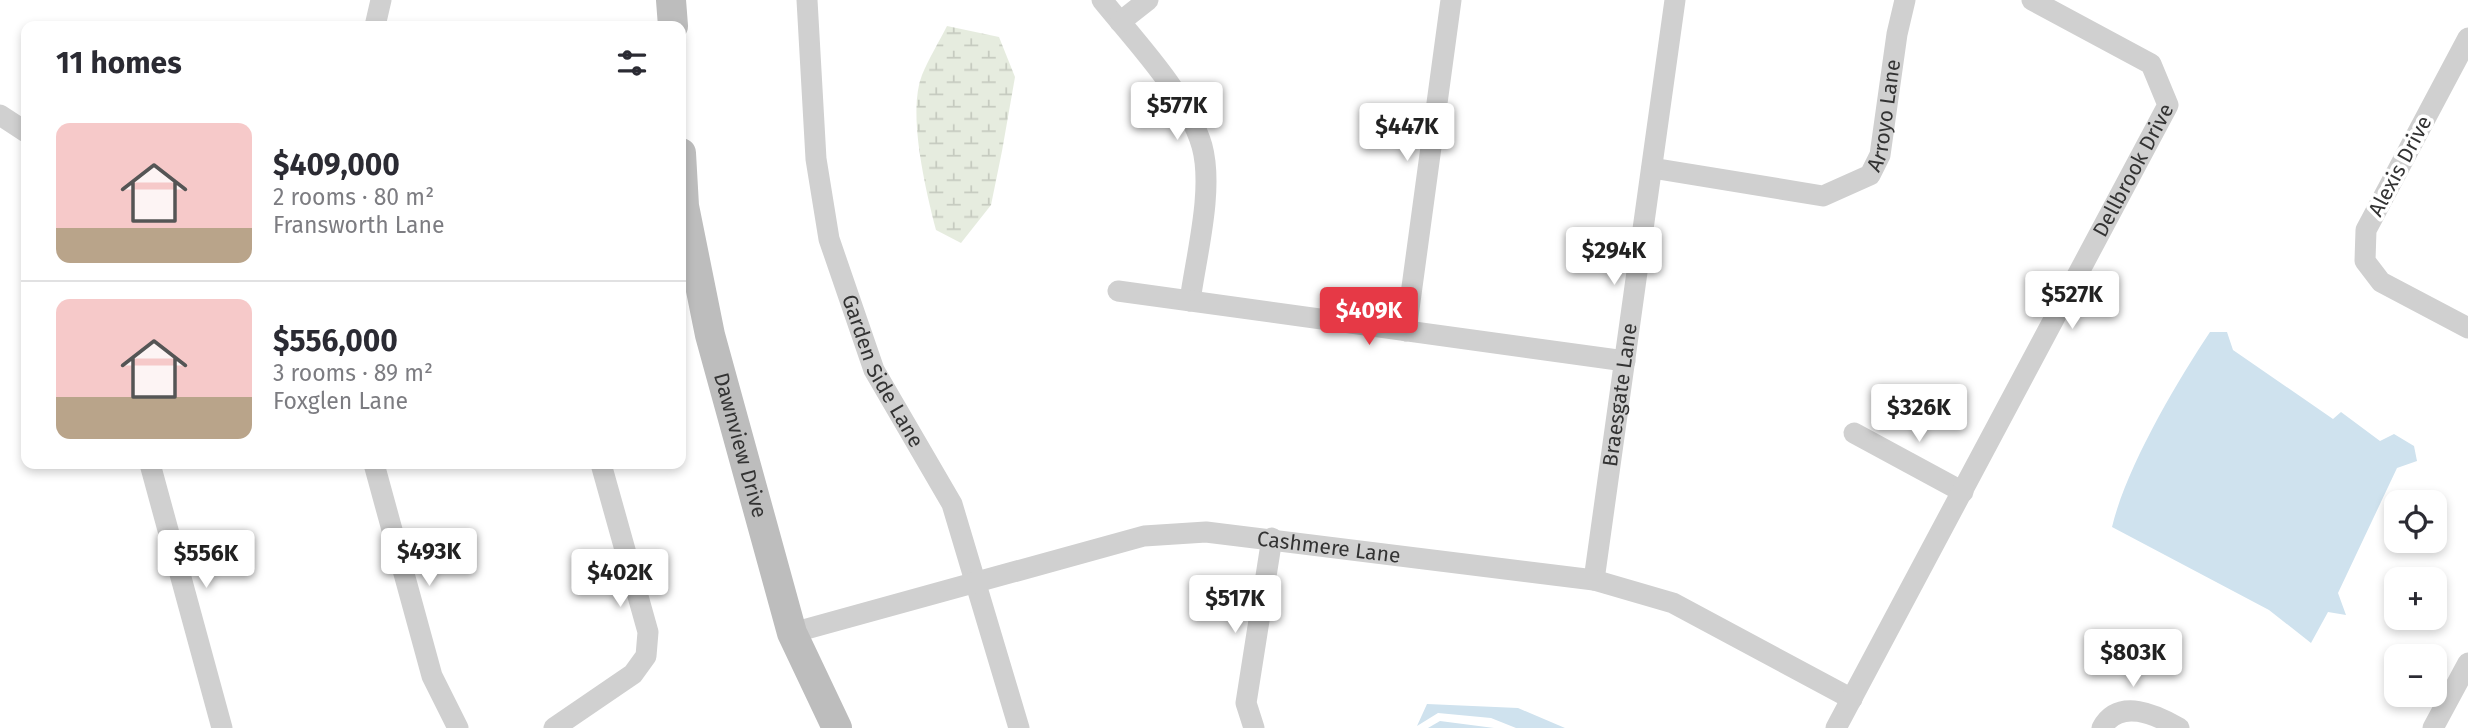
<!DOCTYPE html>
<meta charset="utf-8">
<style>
:root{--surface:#fff;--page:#f2f2f3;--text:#2b2b33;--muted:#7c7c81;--line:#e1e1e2;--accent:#e63946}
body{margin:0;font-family:"Fira Sans",sans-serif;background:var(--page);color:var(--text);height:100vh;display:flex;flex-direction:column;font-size:26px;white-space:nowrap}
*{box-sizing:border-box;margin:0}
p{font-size:23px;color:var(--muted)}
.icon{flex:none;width:38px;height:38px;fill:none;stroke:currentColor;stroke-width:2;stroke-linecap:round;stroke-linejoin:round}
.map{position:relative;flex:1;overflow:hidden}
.details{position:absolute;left:21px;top:21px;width:665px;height:448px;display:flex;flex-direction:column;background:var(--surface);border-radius:14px;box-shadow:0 4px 10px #0003}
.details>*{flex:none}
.tools{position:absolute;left:2384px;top:490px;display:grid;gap:14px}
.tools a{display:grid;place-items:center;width:63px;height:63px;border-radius:14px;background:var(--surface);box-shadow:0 4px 10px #0003;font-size:35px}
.price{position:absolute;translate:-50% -60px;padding:0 16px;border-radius:7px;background:#fff;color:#222;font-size:23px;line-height:46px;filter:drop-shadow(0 2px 4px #0008)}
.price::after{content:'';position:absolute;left:50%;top:42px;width:21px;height:16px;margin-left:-10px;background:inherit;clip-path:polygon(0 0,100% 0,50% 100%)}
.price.active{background:var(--accent);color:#fff}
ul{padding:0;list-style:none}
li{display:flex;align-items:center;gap:21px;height:175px;padding:0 35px}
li+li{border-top:2px solid var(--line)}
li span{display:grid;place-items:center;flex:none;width:196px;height:140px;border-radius:14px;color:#555}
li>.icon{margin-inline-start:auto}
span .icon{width:84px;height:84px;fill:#fffc;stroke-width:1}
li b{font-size:30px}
h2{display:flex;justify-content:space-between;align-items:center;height:84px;padding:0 35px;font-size:30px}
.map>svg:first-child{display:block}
.wetland{fill:url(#wetland-marsh)}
.water{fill:#cfe2ee}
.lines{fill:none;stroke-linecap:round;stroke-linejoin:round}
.street{stroke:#d0d0d0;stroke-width:21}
.secondary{stroke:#bdbdbd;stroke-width:30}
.labels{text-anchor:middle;stroke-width:7;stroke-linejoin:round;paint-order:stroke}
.street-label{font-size:21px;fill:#333;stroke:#fff}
</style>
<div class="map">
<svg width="2468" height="728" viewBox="0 0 2468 728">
<defs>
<pattern id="wetland-marsh" width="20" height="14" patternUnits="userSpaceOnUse" patternTransform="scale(1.75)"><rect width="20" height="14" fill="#e6ecdf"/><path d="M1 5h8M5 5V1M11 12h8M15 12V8" fill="none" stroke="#c6cbc0"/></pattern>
</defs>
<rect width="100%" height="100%" fill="#fff"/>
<path class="wetland" d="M947,26L999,37L1015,77L1002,151L991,205L961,243L936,230C926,191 907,113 922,75C929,58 939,42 947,26Z"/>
<g class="water">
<path d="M2210,332H2227L2233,350L2333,419L2341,412L2380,441L2394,434L2414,446L2417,461L2397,468L2338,593L2346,615L2328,612L2311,643L2269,610L2112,527C2126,468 2176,383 2210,332Z"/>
<path d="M1427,704L1518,708L1565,728H1516L1491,718L1438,713L1417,726Z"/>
<path d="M1440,721L1494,728H1428Z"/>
</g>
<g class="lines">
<g class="street">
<path id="s1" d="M807,0L816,159L829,239L874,370L952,504L1019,728"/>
<path d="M1102,0C1135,41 1187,95 1202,146C1214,190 1196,256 1190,301"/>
<path d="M1120,22L1148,0"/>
<path d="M375,26L381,0"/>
<path d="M2468,38L2366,230L2365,261L2381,282L2468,328"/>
<path d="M0,115L26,132"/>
<path id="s2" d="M1652,168L1823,196L1870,175L1880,155L1897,34L1905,0"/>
<path d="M1118,291L1625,361"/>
<path d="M1406,331L1451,0"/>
<path d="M1854,433L1963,492"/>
<path d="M150,464L222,728"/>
<path d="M374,464L432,676L458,728"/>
<path id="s3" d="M1594,580L1675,0"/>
<path id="s4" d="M792,633L1144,536L1206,532L1594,580L1673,603L1852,699"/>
<path d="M554,728L633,674L646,656L648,632L601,464"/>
<path d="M1254,728L1246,703L1272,538"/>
<path id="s5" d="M1836,728L2168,105L2151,64L2032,0"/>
<path d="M2102,728C2119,697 2157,715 2179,728"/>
<path d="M2433,728L2468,663"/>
</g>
<g class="secondary">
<path d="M671,0L673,26"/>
<path id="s6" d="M681,153L684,206L710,335L792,633L837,728"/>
</g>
</g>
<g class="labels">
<g class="street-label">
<text dy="7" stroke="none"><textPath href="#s2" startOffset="287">Arroyo Lane</textPath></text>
<text transform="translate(2400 166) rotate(-62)" y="7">Alexis Drive</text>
<text dy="7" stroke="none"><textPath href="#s5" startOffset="632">Dellbrook Drive</textPath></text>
<text dy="7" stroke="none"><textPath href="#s1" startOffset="383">Garden Side Lane</textPath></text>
<text dy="7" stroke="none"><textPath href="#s3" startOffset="187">Braesgate Lane</textPath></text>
<text dy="7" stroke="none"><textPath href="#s6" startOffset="299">Dawnview Drive</textPath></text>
<text dy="7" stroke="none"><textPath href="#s4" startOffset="551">Cashmere Lane</textPath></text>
</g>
</g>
</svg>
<div class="tools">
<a><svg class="icon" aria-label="locate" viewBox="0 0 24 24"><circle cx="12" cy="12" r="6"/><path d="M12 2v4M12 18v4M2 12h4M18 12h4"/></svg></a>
<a>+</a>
<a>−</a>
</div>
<b class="price" style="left:1177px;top:142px">$577K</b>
<b class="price" style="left:1407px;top:163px">$447K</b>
<b class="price" style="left:1614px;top:287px">$294K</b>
<b class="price" style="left:2072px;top:331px">$527K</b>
<b class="price active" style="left:1369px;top:347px">$409K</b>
<b class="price" style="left:1919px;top:444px">$326K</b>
<b class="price" style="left:429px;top:588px">$493K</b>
<b class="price" style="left:206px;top:590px">$556K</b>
<b class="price" style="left:620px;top:609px">$402K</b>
<b class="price" style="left:1235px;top:635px">$517K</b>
<b class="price" style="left:2133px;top:689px">$803K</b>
<section class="details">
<h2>11 homes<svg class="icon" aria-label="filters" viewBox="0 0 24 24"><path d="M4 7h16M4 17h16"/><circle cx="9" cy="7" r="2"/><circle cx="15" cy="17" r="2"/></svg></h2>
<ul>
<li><span style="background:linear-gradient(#f6c9c9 75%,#b9a48a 0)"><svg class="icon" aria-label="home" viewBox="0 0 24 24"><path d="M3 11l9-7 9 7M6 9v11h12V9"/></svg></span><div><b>$409,000</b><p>2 rooms · 80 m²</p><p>Fransworth Lane</p></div></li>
<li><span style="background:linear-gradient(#f6c9c9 70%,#b9a48a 0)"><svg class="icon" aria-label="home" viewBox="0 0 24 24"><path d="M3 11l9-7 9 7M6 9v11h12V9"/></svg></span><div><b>$556,000</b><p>3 rooms · 89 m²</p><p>Foxglen Lane</p></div></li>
</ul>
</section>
</div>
